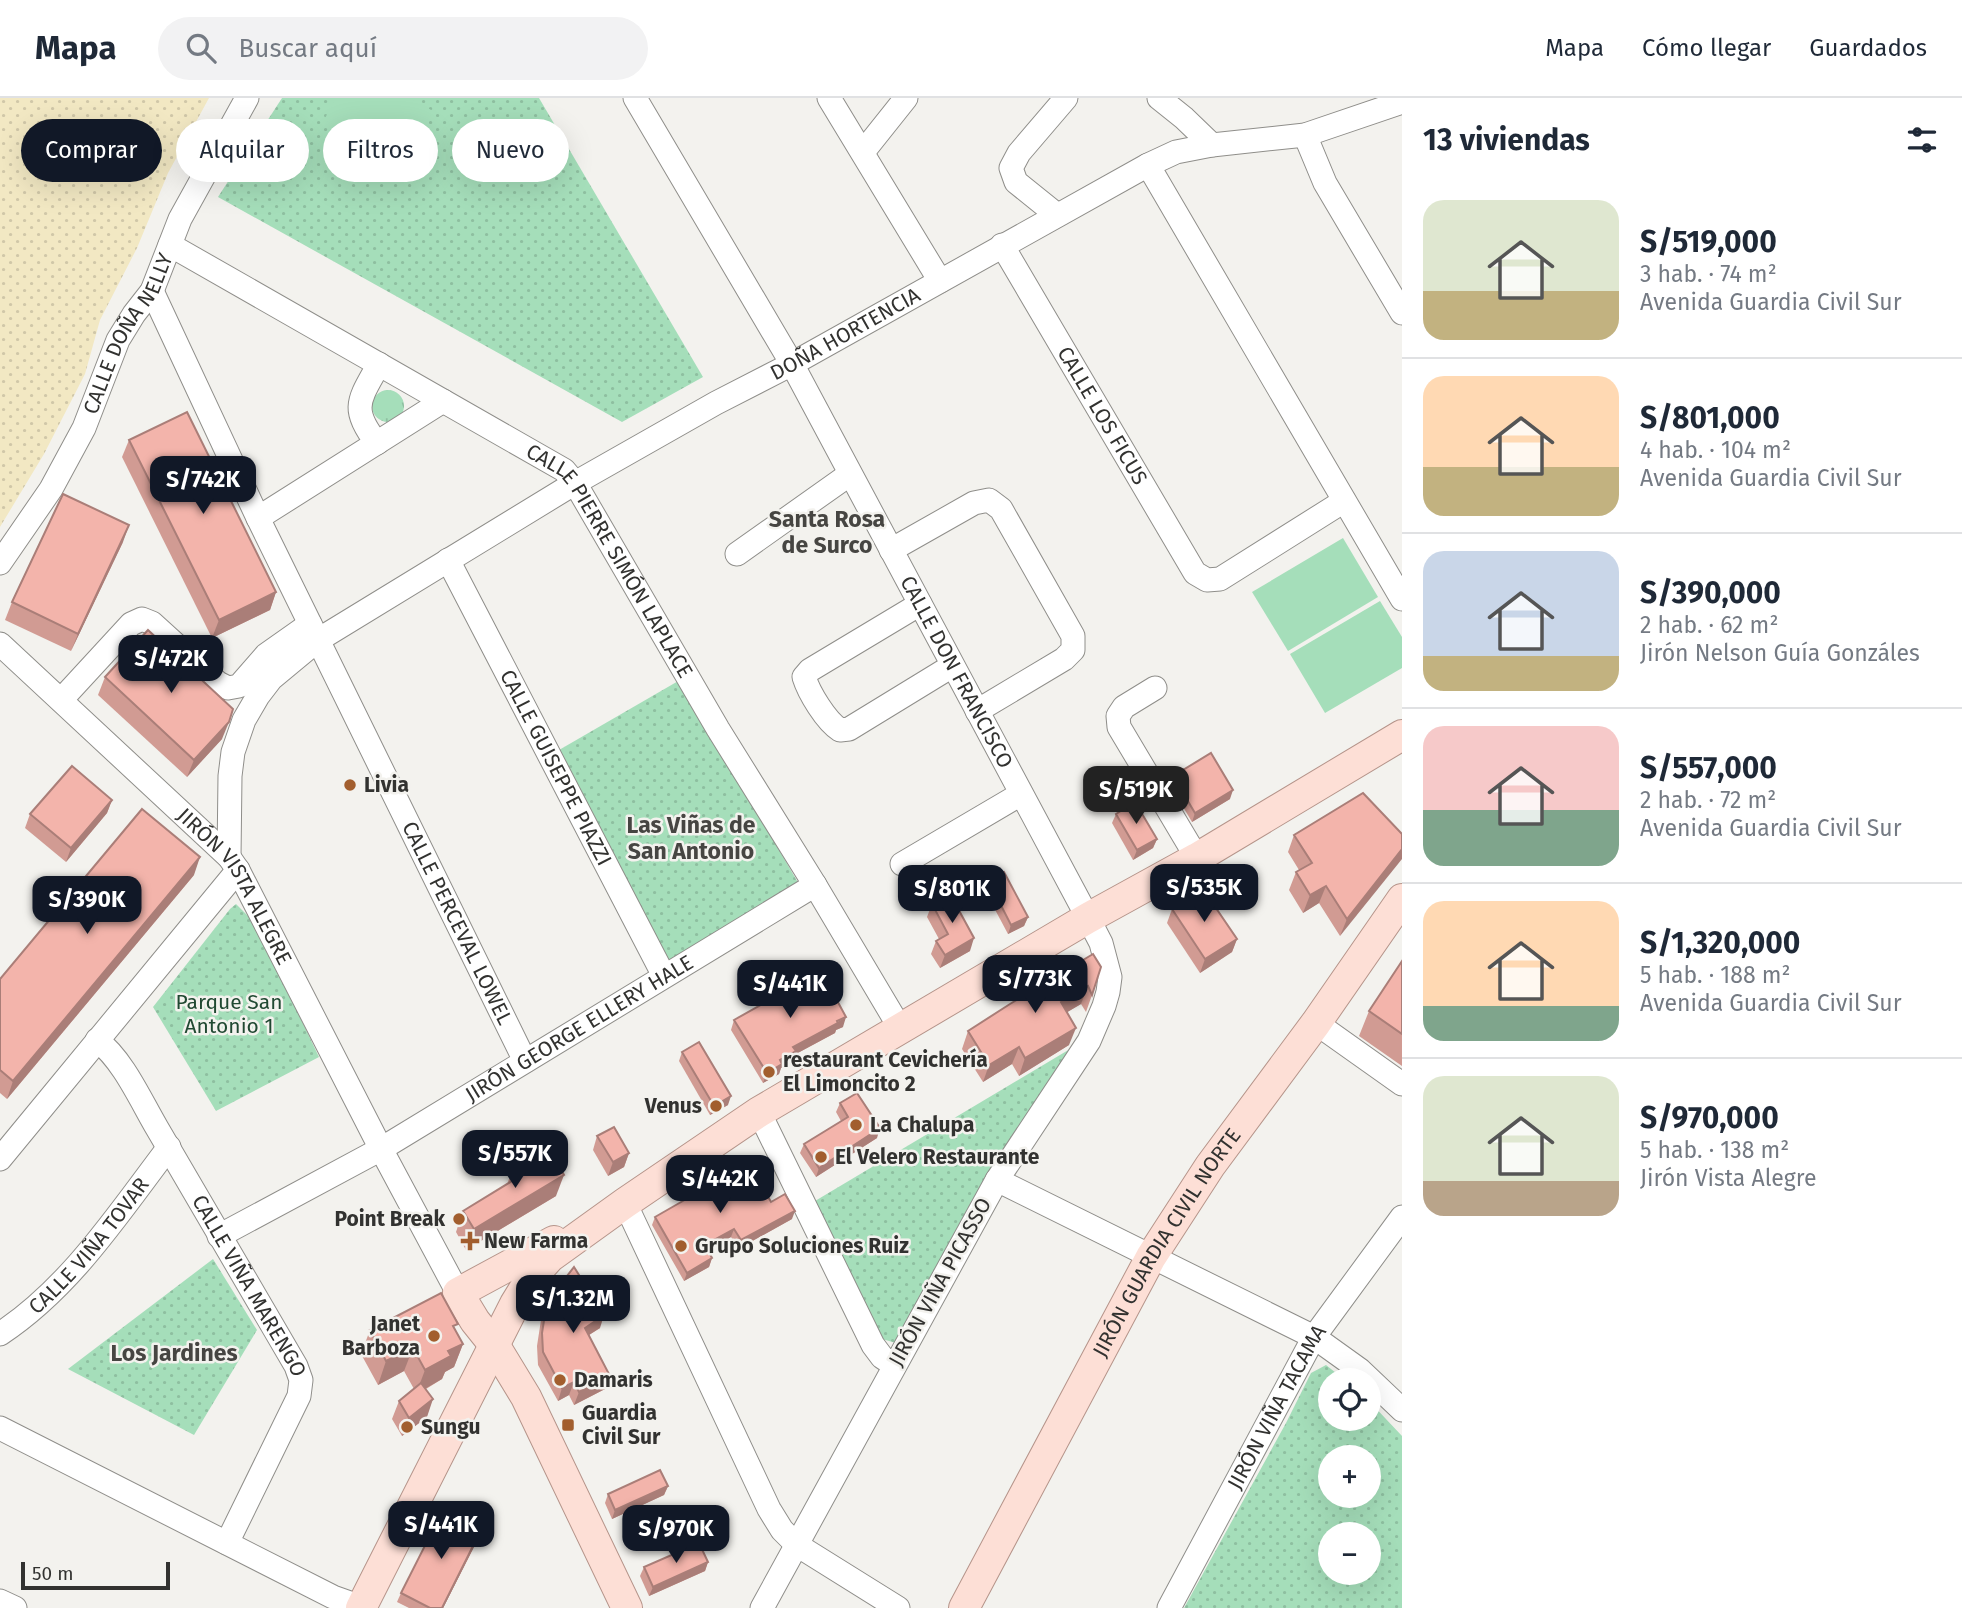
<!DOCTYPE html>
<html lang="es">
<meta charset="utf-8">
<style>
:root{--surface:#fff;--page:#f2f2f3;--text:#1f2937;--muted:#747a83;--line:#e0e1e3;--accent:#111827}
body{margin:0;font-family:"Fira Sans",sans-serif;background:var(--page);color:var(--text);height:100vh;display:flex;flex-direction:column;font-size:26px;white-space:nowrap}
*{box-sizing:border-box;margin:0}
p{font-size:23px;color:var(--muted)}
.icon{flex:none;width:38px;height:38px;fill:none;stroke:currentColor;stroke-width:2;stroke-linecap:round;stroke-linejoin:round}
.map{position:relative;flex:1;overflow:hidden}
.panel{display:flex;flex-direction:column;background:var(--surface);width:560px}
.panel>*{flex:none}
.hud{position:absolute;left:21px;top:21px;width:665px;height:63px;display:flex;gap:14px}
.fabs{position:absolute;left:1318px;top:1270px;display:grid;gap:14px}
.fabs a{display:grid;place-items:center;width:63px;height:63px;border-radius:50%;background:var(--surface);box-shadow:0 7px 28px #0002;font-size:35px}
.scale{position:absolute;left:21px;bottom:18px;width:149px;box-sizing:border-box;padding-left:7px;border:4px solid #323230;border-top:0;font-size:19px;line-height:24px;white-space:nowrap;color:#323230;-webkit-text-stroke:5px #f3f2ee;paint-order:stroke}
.price{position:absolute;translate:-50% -60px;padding:0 16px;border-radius:14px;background:var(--accent);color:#fff;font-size:23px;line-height:46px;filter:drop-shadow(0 2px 4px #0008)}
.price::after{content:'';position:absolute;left:50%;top:42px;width:21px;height:16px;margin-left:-10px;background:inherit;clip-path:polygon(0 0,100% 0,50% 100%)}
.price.on{background:#222;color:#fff}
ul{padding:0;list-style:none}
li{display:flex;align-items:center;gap:21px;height:175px;padding:0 21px}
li+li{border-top:2px solid var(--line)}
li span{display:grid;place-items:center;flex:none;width:196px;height:140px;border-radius:21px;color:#555}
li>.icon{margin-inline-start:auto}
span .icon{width:84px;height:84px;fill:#fffc;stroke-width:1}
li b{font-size:30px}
h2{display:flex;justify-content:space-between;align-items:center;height:84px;padding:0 21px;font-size:30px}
.pill{padding:0 24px;border-radius:32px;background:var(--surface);box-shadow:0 7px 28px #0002;font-size:24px;line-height:63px}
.pill.on{background:var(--accent);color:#fff}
header{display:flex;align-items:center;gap:42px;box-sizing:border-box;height:98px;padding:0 35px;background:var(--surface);border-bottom:2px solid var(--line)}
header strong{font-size:33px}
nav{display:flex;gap:38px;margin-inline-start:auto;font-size:24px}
.search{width:490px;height:63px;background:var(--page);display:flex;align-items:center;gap:18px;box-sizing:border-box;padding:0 24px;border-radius:38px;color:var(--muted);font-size:26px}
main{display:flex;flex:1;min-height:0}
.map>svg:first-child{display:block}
.grass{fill:url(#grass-tufts)}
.sand{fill:url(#sand-dots)}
.park{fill:url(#park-dots);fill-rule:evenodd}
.pitch{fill:#a5deba}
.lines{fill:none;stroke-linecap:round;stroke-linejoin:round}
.minor-casing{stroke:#8f8e8a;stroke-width:25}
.major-casing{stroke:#b5948a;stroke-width:32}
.minor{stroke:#fff;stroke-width:23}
.major{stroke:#fddfd6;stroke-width:30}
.wall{fill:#d19b93}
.shaded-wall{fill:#aa7e78}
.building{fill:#f3b4ab;stroke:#aa7e78;stroke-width:2}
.poi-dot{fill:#a25e2e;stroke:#f3f2ee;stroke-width:2.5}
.labels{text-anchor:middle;stroke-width:5;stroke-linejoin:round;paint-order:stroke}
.street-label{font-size:21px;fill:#323230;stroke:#f3f2ee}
.poi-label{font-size:21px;font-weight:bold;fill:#323230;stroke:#f3f2ee;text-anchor:start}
.park-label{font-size:21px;fill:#204932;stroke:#f3f2ee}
.neighbourhood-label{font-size:23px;font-weight:bold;fill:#464542;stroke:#f3f2ee}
</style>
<header>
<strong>Mapa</strong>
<div class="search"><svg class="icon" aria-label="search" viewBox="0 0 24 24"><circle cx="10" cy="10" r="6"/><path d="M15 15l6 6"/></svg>Buscar aquí</div>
<nav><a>Mapa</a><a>Cómo llegar</a><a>Guardados</a></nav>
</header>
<main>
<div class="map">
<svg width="1402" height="1510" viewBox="0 0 1402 1510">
<defs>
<pattern id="grass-tufts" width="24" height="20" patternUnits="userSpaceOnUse" patternTransform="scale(1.75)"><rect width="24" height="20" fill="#a5deba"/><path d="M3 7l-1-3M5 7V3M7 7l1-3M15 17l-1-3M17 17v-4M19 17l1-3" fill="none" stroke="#8ebfa0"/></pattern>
<pattern id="sand-dots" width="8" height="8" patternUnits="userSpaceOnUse" patternTransform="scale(1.75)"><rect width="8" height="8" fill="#f2e8c3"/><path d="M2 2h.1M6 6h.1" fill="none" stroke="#d0c7a8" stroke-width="1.8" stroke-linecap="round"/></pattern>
<pattern id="park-dots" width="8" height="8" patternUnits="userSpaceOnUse" patternTransform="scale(1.75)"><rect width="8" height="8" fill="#a5deba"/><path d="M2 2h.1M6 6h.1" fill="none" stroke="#8ebfa0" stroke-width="1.8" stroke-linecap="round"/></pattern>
</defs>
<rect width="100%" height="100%" fill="#f3f2ee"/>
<circle class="grass" cx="388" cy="308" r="16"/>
<path class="sand" d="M0,0H209L168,75L137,150L100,222L85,276L44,356L0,429Z"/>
<g class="park">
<path d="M282,0H539L703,279L622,324L218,99Z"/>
<path d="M680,582L800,788L664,867L559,652Z"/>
<path d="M236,806L255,825L319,959L216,1013L153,909L230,811Z"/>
<path d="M1070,951L1008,1047L896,1245L882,1241L815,1103Z"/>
<path d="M213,1161L257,1232L194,1337L68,1271Z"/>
<path d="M1326,1267L1346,1283H1330V1321H1368L1369,1303L1402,1338V1510H1184L1286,1325L1311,1275ZM1330,1360H1368V1398H1330ZM1330,1437H1368V1475H1330Z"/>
</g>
<g class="pitch">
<path d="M336,0H409L433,13L403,66L324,22Z"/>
<path d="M1343,440L1378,499L1288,553L1252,494Z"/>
<path d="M1380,503L1402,539V570L1325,615L1290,556Z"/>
</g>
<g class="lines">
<defs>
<g id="minor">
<path id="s1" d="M635,0L792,266L1088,820L1101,845L1110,879L1108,894L1104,908L1089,943L997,1082L762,1510"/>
<path d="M829,0L940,183"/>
<path d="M1159,0L1184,20L1212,47"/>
<path d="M1305,37L1325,85L1402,215"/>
<path d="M863,54L906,0"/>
<path d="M1148,67L1402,501"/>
<path d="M1057,117L1016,84L1011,70L1019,55L1066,0"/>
<path id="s2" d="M170,147L564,372L575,385L718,631L815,787L900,930"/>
<path id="s3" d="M1002,147L1195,475L1207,482L1220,481L1344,403"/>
<path id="s4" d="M152,193L258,420L525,963"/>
<path d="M377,345C349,310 360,301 379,266"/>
<path d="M258,420L443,303"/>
<path d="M891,452L974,405L989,402L1001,411L1073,538V552L1064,561L977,613"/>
<path d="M737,456L850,376"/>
<path id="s5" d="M448,462L664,878"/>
<path id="s6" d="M0,465L51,391L84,330L118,242L134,216L152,193L180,121L247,0"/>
<path d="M920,506L810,572L804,579C809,595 826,623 840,632L849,631L952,568"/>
<path id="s7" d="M0,546L229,759L238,772L381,1051L458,1195"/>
<path d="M1155,590L1124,609L1118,618L1119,629L1197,760"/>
<path d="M61,602L131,526L142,521L152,525L218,585L228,590L239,588L266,557L310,526"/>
<path id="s8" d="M229,759L230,678L233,654L244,622L258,598L271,581L318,542L575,385L716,305L792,266L1148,67L1176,54L1212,47L1305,37L1402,4"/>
<path d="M902,766L1021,696"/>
<path d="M1316,925L1402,986"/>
<path id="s9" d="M97,942C123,962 140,1001 157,1030C204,1109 249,1189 296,1268L301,1282L299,1298L227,1445"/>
<path d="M759,1014L873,1247L882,1259L894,1267"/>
<path d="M0,1061L238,772"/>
<path d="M997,1082L1314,1239L1360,1272L1402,1312"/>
<path d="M625,1105L769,1411L782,1432L797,1447L898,1510"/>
<path id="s10" d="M219,1138L381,1051L815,787"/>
<path id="s11" d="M0,1236C71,1189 118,1116 169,1049"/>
<path d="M0,1330L333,1499L364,1510"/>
<path d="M0,1503L15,1510"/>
<path id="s12" d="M1169,1510L1314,1239L1402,1119"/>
</g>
<g id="major">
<path d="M554,1143L458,1195L475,1223L495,1248L526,1299L627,1510"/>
<path d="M361,1510L515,1206L531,1180L550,1159L625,1105L759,1014L1088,820L1197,760L1402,637"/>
<path id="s13" d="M964,1510L1151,1159L1210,1068L1316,925L1402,801"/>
</g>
</defs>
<use href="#minor" class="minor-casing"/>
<use href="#major" class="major-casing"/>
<use href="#minor" class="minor"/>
<use href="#major" class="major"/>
</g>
<g class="wall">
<path d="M129,342L276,494L270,512L212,540L122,359Z"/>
<path d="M123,444L71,553L5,522L12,504Z"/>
<path d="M105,579L222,641L187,679L98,597Z"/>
<path d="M1173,678L1230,701L1192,724L1170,687Z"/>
<path d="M112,702L107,715L66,764L25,730L30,716Z"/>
<path d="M1116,716L1157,741L1153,750L1133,762L1112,725Z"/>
<path d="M1402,736L1340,838L1319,805L1303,815L1289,792L1296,774L1299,772L1288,754L1294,737Z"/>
<path d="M194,777L7,1001L0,995V881Z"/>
<path d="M988,782L1028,819L1024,828L1008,836L984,791Z"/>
<path d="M932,806L970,853L940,870L931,856L936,843L939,841L927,819Z"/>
<path d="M1172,811L1237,841L1232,854L1200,875L1167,825Z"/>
<path d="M1093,856L1092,897L1086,914L1081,906L1067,914L1069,947L1019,978L1012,966L983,984L962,951L968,933Z"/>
<path d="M1402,863V968L1359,938L1369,913Z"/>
<path d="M734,922L843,929L836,932L835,935L794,957L792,964L781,970L779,976L763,985L731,932Z"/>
<path d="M682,954L728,1007L710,1017L679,963Z"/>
<path d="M840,1005L877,1040L816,1079L800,1055L804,1046L841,1023L836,1014Z"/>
<path d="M597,1038L629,1055L624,1069L608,1078L593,1052Z"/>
<path d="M529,1068L556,1098L466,1152L456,1134L463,1113L507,1087L512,1072Z"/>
<path d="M771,1104L792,1121L738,1151L731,1139L707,1152L712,1160L709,1169L684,1183L652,1127L655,1119Z"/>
<path d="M546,1210L600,1230L589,1237L610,1278L605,1291L574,1307L569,1297L558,1303L538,1267L537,1248L541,1222Z"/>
<path d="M370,1232H455L463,1246L454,1269L445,1274L442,1281L426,1291L427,1319L402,1338L392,1321L399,1303L414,1291L404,1273L378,1287L361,1256Z"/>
<path d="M668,1388L664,1397L612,1421L605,1405L608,1396Z"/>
<path d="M478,1441L443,1510H409L397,1504L401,1495Z"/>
<path d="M708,1464L705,1473L649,1498L640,1478L644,1469Z"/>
</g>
<g class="shaded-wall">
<path d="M129,427L123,444L71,553L78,536Z"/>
<path d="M276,494L270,512L212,540L219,522Z"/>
<path d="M229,624L222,641L187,679L194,662Z"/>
<path d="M1233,692L1230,701L1192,724L1195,715Z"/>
<path d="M112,702L107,715L66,764L71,750Z"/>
<path d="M1157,741L1153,750L1133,762L1137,752Z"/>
<path d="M1402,751V761L1340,838L1347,821Z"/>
<path d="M200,759L194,777L7,1001L13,983Z"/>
<path d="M1326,788L1319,805L1303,815L1310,797Z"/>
<path d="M1028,819L1024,828L1008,836L1011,827Z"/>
<path d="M974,840L970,853L940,870L945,857Z"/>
<path d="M1237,841L1232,854L1200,875L1205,861Z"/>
<path d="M1088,888L1081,906L1054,922L1061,904Z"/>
<path d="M846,919L843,929L836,932L835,935L794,957L792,964L781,970L779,976L763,985L767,975L793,949Z"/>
<path d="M1076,930L1069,947L1019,978L1025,960Z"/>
<path d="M1019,949L1012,966L983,984L989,967Z"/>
<path d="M731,998L728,1007L710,1017L714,1008Z"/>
<path d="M880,1030L877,1040L816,1079L819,1070Z"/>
<path d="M629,1055L624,1069L608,1078L613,1064Z"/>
<path d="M564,1077L556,1098L466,1152L474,1131Z"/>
<path d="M795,1113L792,1121L738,1151L741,1142Z"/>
<path d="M734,1131L731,1139L702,1155L705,1147Z"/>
<path d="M712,1160L709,1169L684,1183L687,1175Z"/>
<path d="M604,1217L600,1230L581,1242L585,1230Z"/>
<path d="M463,1246L454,1269L445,1274L442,1281L416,1296L425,1272L448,1253Z"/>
<path d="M413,1250L404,1273L378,1287L386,1263Z"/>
<path d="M610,1278L605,1291L574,1307L579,1294Z"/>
<path d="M574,1284L569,1297L558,1303L562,1290Z"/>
<path d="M433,1301L427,1319L402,1338L409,1320Z"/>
<path d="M668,1388L664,1397L612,1421L615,1412Z"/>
<path d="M481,1432L478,1441L443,1510H442Z"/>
<path d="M708,1464L705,1473L649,1498L653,1489Z"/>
</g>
<g class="building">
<path d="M187,314L276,494L219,522L129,342Z"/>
<path d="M63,396L129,427L78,536L12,504Z"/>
<path d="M148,532L233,611L229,624L194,662L105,579Z"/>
<path d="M1211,655L1233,692L1195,715L1173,678Z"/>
<path d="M72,668L112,702L71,750L30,716Z"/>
<path d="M1363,695L1402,736V751L1347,821L1326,788L1310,797L1296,774L1312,765L1294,737Z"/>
<path d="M1135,704L1157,741L1137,752L1116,716Z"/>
<path d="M142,711L200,759L13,983L0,972V881Z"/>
<path d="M1004,774L1028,819L1011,827L988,782Z"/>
<path d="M1203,791L1237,841L1205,861L1172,811Z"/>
<path d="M950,796L974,840L945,857L936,843L948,836L932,806Z"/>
<path d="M1093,856L1101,869L1092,897L1088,888L1061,904L1076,930L1025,960L1019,949L989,967L968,933L1010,906Z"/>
<path d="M1402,863V936L1369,913Z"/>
<path d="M821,873L846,919L837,923L838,925L793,949L796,953L780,962L782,966L767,975L734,922Z"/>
<path d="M699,944L731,998L714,1008L682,954Z"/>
<path d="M857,995L880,1030L819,1070L804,1046L848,1019L840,1005Z"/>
<path d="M614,1029L629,1055L613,1064L597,1038Z"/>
<path d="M552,1056L564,1077L474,1131L463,1113L517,1080L512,1072L526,1064L529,1068Z"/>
<path d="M749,1065L771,1104L785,1096L795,1113L741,1142L734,1131L705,1147L712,1160L687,1175L655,1119Z"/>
<path d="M574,1169L604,1217L585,1230L610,1278L579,1294L574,1284L562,1290L543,1254L542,1235L546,1210L553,1196Z"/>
<path d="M441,1195L458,1226L453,1228L463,1246L448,1253L451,1258L425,1272L413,1250L386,1263L370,1232Z"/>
<path d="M421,1285L433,1301L409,1320L399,1303Z"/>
<path d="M660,1372L668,1388L615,1412L608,1396Z"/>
<path d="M443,1412L481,1432L442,1510H430L401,1495Z"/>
<path d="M699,1445L708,1464L653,1489L644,1469Z"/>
</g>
<g class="poi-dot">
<circle cx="350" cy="687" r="7"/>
<circle cx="769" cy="974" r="7"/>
<circle cx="716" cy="1008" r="7"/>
<circle cx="856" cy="1027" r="7"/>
<circle cx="821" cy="1059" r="7"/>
<circle cx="459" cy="1121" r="7"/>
<path d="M466.5 1132.5h7v7h7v7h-7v7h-7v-7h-7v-7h7z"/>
<circle cx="681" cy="1148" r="7"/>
<circle cx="434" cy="1238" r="7"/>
<circle cx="560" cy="1282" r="7"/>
<rect x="561" y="1320" width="14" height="14" rx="3.5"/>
<circle cx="407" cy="1329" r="7"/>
</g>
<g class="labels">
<g class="street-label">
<text dy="7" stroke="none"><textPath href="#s6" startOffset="264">CALLE DOÑA NELLY</textPath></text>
<text dy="7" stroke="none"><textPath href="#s8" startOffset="859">DOÑA HORTENCIA</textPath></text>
<text dy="7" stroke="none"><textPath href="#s3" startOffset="198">CALLE LOS FICUS</textPath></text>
<text dy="7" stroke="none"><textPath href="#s2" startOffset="553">CALLE PIERRE SIMÓN LAPLACE</textPath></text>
<text dy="7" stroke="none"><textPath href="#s1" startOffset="658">CALLE DON FRANCISCO</textPath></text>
<text dy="7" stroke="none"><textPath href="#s5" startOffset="234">CALLE GUISEPPE PIAZZI</textPath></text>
<text dy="7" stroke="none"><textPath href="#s7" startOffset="340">JIRÓN VISTA ALEGRE</textPath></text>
<text dy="7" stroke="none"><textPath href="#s4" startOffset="702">CALLE PERCEVAL LOWEL</textPath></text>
<text dy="7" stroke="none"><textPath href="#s10" startOffset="416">JIRÓN GEORGE ELLERY HALE</textPath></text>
<text dy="7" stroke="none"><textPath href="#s11" startOffset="126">CALLE VIÑA TOVAR</textPath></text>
<text dy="7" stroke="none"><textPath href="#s13" startOffset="418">JIRÓN GUARDIA CIVIL NORTE</textPath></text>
<text transform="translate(940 1184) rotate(-61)" y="7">JIRÓN VIÑA PICASSO</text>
<text dy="7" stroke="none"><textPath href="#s9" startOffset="290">CALLE VIÑA MARENGO</textPath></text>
<text dy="7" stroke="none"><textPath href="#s12" startOffset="228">JIRÓN VIÑA TACAMA</textPath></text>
</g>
<g class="poi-label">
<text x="364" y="694">Livia</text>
<text x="783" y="969">restaurant Cevichería<tspan x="783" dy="24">El Limoncito 2</tspan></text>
<text x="702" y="1015" text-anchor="end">Venus</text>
<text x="870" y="1034">La Chalupa</text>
<text x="835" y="1066">El Velero Restaurante</text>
<text x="445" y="1128" text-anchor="end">Point Break</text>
<text x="484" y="1150">New Farma</text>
<text x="695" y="1155">Grupo Soluciones Ruiz</text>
<text x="420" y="1233" text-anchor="end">Janet<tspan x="420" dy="24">Barboza</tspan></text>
<text x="574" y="1289">Damaris</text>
<text x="582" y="1322">Guardia<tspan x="582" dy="24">Civil Sur</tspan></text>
<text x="421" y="1336">Sungu</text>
</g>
<g class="park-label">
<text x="229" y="911">Parque San<tspan x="229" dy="24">Antonio 1</tspan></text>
</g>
<g class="neighbourhood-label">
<text x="827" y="429">Santa Rosa<tspan x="827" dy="26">de Surco</tspan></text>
<text x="691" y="735">Las Viñas de<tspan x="691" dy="26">San Antonio</tspan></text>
<text x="174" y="1263">Los Jardines</text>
</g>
</g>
</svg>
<div class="fabs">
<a><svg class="icon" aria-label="locate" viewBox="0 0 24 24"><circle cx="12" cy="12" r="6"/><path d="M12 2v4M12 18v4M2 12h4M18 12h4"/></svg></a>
<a>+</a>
<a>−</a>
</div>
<div class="scale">50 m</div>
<b class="price" style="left:203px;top:418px">S/742K</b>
<b class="price" style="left:171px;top:597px">S/472K</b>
<b class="price on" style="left:1136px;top:728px">S/519K</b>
<b class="price" style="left:1204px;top:826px">S/535K</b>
<b class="price" style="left:952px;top:827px">S/801K</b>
<b class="price" style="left:87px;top:838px">S/390K</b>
<b class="price" style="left:1035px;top:917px">S/773K</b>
<b class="price" style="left:790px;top:922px">S/441K</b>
<b class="price" style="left:515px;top:1092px">S/557K</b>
<b class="price" style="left:720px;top:1117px">S/442K</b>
<b class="price" style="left:573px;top:1237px">S/1.32M</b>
<b class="price" style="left:441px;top:1463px">S/441K</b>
<b class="price" style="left:676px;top:1467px">S/970K</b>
<div class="hud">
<a class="pill on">Comprar</a>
<a class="pill">Alquilar</a>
<a class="pill">Filtros</a>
<a class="pill">Nuevo</a>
</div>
</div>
<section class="panel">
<h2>13 viviendas<svg class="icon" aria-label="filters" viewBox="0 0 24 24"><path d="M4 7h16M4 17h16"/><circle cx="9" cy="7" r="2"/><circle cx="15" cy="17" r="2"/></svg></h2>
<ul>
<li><span style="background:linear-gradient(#dfe7d0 65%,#c2b280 0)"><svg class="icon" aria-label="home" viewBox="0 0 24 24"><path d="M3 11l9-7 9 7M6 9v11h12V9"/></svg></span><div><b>S/519,000</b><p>3 hab. · 74 m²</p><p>Avenida Guardia Civil Sur</p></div></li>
<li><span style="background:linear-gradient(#ffd9b3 65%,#c2b280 0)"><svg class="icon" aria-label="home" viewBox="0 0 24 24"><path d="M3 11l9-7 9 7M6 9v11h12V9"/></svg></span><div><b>S/801,000</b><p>4 hab. · 104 m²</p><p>Avenida Guardia Civil Sur</p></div></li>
<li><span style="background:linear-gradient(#c9d6e8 75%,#c2b280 0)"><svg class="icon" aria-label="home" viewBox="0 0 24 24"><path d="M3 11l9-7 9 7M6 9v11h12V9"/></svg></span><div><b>S/390,000</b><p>2 hab. · 62 m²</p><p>Jirón Nelson Guía Gonzáles</p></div></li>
<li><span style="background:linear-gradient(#f6c9c9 60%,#7fa58c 0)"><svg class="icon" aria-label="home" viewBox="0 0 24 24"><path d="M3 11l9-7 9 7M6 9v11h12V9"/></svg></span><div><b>S/557,000</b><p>2 hab. · 72 m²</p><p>Avenida Guardia Civil Sur</p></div></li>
<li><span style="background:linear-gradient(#ffd9b3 75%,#7fa58c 0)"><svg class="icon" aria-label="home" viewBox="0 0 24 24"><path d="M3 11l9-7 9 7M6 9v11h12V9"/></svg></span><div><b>S/1,320,000</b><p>5 hab. · 188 m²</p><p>Avenida Guardia Civil Sur</p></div></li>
<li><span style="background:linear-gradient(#dfe7d0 75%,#b9a48a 0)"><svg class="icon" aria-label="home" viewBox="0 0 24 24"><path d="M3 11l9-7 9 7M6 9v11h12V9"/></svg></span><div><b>S/970,000</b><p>5 hab. · 138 m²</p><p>Jirón Vista Alegre</p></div></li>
</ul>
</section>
</main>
